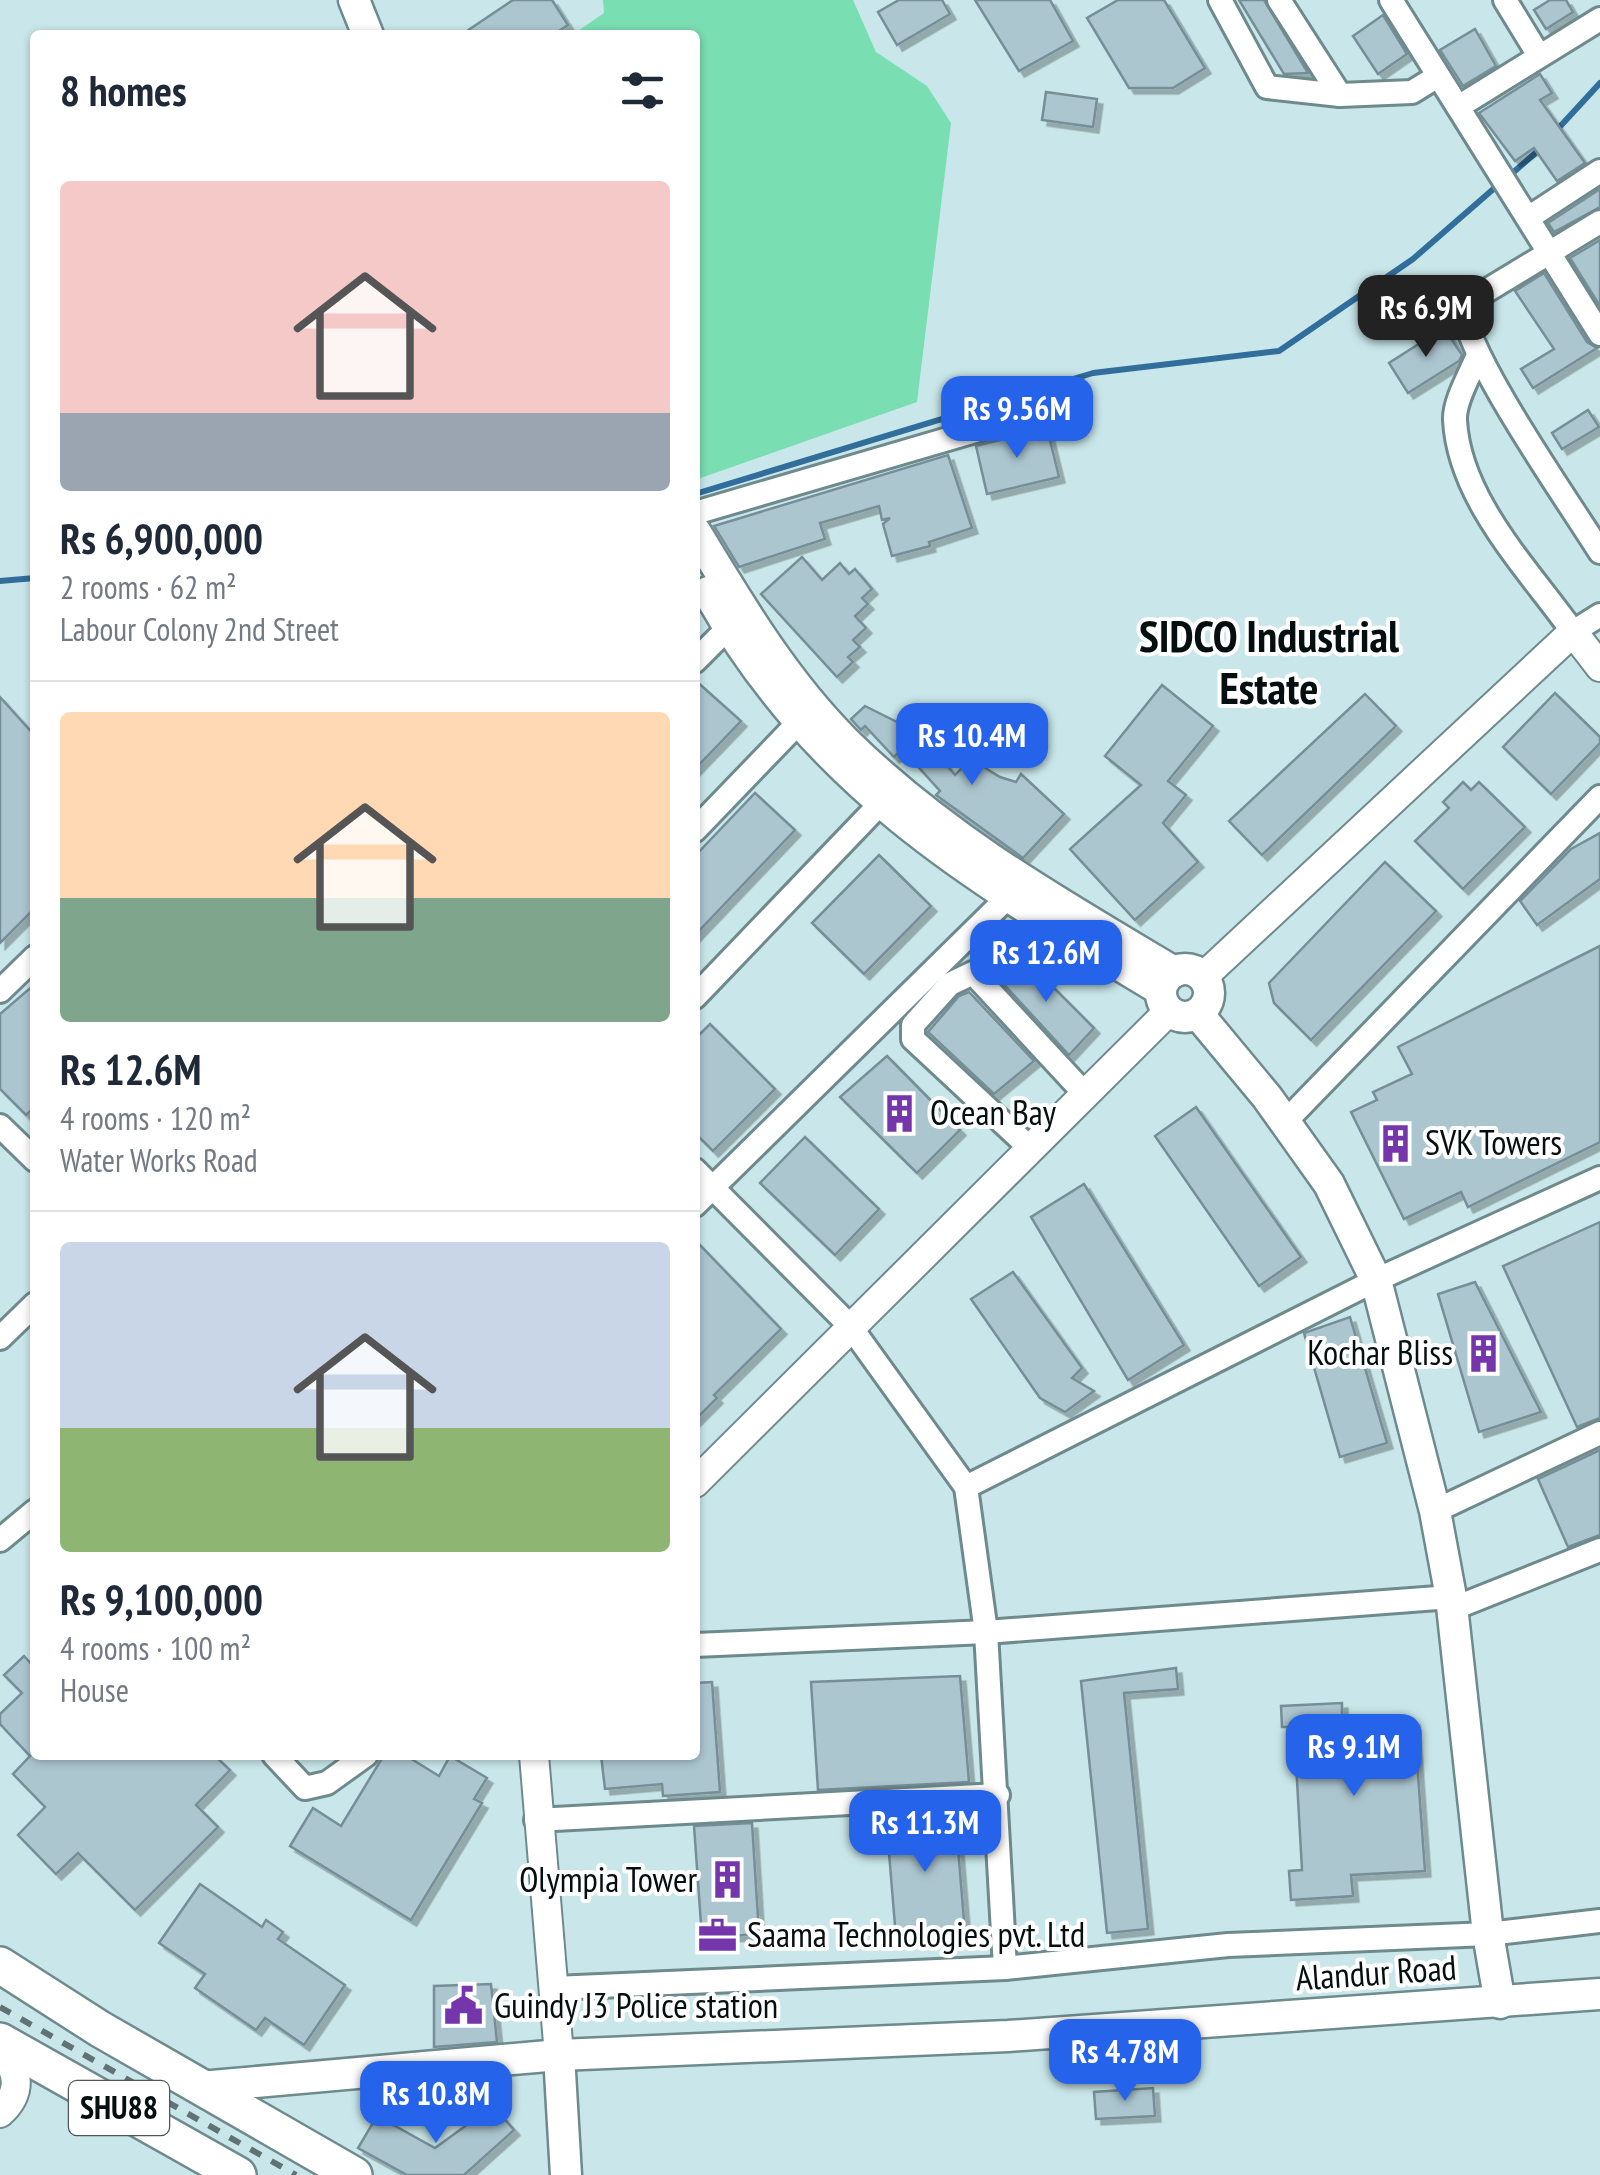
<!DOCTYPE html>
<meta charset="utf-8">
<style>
:root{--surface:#fff;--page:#f6f6f7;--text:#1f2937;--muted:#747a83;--line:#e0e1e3;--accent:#2563eb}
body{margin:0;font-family:"PT Sans Narrow",sans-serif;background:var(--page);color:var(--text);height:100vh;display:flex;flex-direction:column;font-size:38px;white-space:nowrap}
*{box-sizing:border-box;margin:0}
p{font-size:32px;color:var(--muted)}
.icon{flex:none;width:55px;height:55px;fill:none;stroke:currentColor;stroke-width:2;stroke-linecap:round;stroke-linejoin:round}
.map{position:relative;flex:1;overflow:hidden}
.panel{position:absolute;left:30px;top:30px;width:670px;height:1730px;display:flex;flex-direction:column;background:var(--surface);border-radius:10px;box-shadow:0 2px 8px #0004}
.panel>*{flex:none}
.price{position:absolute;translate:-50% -85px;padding:0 22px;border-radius:20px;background:var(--accent);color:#fff;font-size:32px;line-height:65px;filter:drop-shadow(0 2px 5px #0008)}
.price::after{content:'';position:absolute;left:50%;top:60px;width:30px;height:22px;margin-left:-15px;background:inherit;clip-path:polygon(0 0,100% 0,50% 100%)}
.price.active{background:#222;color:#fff}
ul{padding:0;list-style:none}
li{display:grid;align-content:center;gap:20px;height:530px;padding:0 30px}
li+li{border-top:2px solid var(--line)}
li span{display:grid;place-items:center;height:310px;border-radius:10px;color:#555}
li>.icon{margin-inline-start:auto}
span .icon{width:180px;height:180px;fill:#fffc;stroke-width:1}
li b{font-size:42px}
h2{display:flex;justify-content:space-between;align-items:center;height:120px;padding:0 30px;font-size:42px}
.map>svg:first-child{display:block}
.green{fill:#79deb2}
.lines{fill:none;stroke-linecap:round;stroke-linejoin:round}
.stream{stroke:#316e9b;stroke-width:6}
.building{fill:#acc6d0;stroke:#768e98;stroke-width:2.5;filter:url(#shadow)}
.minor-casing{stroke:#6e8a8d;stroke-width:28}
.tertiary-casing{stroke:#6e8a8d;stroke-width:32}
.secondary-casing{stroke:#6e8a8d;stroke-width:35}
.primary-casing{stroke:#6e8a8d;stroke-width:40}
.minor{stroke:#fff;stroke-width:22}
.tertiary{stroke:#fff;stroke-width:28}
.secondary{stroke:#fff;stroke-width:30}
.primary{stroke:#fff;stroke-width:35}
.rail{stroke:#5f7274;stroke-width:6;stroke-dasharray:12 12;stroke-linecap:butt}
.labels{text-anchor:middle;stroke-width:8;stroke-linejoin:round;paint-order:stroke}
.shield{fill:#fff;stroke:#505758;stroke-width:2.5}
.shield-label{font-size:32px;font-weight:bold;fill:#050f10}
.poi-label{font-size:35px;fill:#050f10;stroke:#fff;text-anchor:start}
.street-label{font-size:35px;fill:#050f10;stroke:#fff}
.district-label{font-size:45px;font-weight:bold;fill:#050f10;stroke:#fff}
</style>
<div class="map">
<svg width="1600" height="2175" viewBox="0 0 1600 2175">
<defs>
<filter id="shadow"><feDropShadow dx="5.5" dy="5.5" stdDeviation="0" flood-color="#0004"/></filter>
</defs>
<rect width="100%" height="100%" fill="#c9e7ea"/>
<path class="green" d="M603,0H853L876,52L927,86L951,123L917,402L695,480V35H572L604,13Z"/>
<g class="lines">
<g class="stream">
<path d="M1555,132L1600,83"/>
<path d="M1508,177L1540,149"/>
<path d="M695,494L1093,373L1279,351L1413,259L1498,185"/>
<path d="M0,581L35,578"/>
</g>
</g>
<g class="building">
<path d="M513,0H552L568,25L553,35H461Z"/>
<path d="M899,0H942L950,14L897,45L878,12Z"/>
<path d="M975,0H1050L1073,41L1019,71Z"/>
<path d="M1118,0H1164L1205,68L1173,88H1129L1087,18Z"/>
<path d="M1239,0H1264L1308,73L1284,74Z"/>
<path d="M1550,0H1566L1573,12L1546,29L1534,10Z"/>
<path d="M1383,15L1407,54L1378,74L1353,36Z"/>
<path d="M1475,29L1496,66L1463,86L1440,50Z"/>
<path d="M1540,74L1552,93L1540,100L1585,163L1557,181L1534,148L1515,161L1479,113Z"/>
<path d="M1046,92L1097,99L1093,127L1042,120Z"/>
<path d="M1600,189V207L1554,232L1548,223Z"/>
<path d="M1600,240V306L1570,258Z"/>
<path d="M1544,273L1587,342L1597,348L1533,388L1521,369L1554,349L1515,291Z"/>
<path d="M1444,328L1462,355L1459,361L1408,393L1389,363Z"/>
<path d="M1588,410L1599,427L1562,449L1552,433Z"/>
<path d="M1047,428L1059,477L987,494L976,446Z"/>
<path d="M948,455L972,528L929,542L930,546L892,556L883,524L890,518L882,520L879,506L820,523L825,539L739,567L714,526Z"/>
<path d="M802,557L822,580L840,563L849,574L855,569L872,589L862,598L868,604L855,616L866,628L853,640L860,647L848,657L853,662L837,677L761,594Z"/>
<path d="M695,680L741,721L695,769Z"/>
<path d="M1162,685L1213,726L1168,781L1186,795L1163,823L1198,862L1135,920L1070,849L1141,785L1105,756Z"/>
<path d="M1555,693L1600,737V743L1551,794L1503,747Z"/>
<path d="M1365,694L1396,726L1262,855L1229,821Z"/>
<path d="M0,697L35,736V908L0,943Z"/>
<path d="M865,706L919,733L955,775L971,759L1000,777L1016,782L1021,774L1064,814L1023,858L936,795L940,791L902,749L894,757L865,726L861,730L851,719Z"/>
<path d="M1463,782L1471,790L1479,782L1525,827L1463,889L1415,841L1449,808L1443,802Z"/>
<path d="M755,793L795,830L695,935V856Z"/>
<path d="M1600,833V879L1537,925L1520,901L1571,849Z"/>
<path d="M879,855L931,906L864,974L812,923Z"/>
<path d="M1385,862L1436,911L1311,1040L1274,1003L1269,983Z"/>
<path d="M1600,946V1142L1468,1207L1461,1192L1404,1219L1351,1112L1377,1100L1373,1092L1412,1074L1398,1047Z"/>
<path d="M1021,955L1094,1028L1069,1055L999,979Z"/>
<path d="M35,984V1107L26,1115L0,1089V1014Z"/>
<path d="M969,992L1034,1061L994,1094L928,1032L959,996Z"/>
<path d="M710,1024L775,1089L713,1151L695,1133V1039Z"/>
<path d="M887,1056L960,1130L917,1173L840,1097Z"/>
<path d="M1196,1107L1301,1257L1259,1286L1155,1136Z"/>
<path d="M805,1137L879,1209L835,1255L760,1183Z"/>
<path d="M1084,1184L1184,1345L1128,1380L1031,1217Z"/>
<path d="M1600,1222V1418L1577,1427L1503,1266Z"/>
<path d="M695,1240L781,1329L714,1395L717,1398L695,1420Z"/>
<path d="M1013,1272L1082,1368L1072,1378L1094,1391L1065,1412L1040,1398L971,1299Z"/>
<path d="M1475,1282L1541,1412L1479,1432L1438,1294Z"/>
<path d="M1350,1317L1387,1443L1340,1457L1304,1333Z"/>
<path d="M1600,1450V1535L1568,1547L1538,1479Z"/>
<path d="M24,1656L35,1668V1755H214L230,1770L196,1805L218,1827L135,1910L78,1853L56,1874L18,1835L45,1807L13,1774L30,1756L0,1724V1714L22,1693L4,1675Z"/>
<path d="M1176,1668L1178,1689L1124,1693L1148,1929L1107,1933L1081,1681Z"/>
<path d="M960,1676L969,1782L818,1790L811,1682Z"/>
<path d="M712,1682L720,1792L663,1796L662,1784L605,1789L601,1755H695V1683Z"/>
<path d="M1342,1703V1716L1414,1720L1425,1871L1351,1875L1353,1896L1291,1900L1289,1871L1302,1870L1294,1727H1282L1281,1706Z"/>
<path d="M384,1755H405L439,1776L450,1756L487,1778L474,1799L482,1803L411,1920L290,1846L313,1808L341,1826Z"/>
<path d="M955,1812L965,1933L896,1938L886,1816Z"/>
<path d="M752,1823L759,1934L702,1938L694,1826Z"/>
<path d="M200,1884L262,1927L266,1920L283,1932L278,1939L345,1985L304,2045L265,2018L256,2030L195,1988L205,1974L159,1943Z"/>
<path d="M491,1984L497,2042L434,2047V1986Z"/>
<path d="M1153,2088L1155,2116L1096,2119L1094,2092Z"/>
<path d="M493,2106L514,2130L464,2175H407L358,2148L377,2116L435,2148Z"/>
</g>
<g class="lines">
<defs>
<g id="minor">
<path d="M1220,0L1267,87L1340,95L1412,92L1438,76"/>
<path d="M1279,0L1340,95"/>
<path d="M1391,0L1600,334"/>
<path d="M1505,0L1538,54"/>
<path d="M1458,107L1600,19"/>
<path d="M1528,218L1600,171"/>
<path d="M1600,222L1463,305C1462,351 1571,505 1600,552"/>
<path d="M1478,355C1471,373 1454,401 1455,420C1459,500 1529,570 1573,632L1600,615"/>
<path d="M695,513L1064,405"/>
<path d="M695,661L728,628"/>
<path d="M695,830L799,722"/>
<path d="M0,991L35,957"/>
<path d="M695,997L879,805"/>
<path d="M1285,1122L1600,797"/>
<path d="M0,1126L35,1160"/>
<path d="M1030,1148L913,1039V1025L950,984L973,973L1085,1094"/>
<path d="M695,1170L850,1326L966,1487L986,1632L1005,1968"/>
<path d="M695,1205L1007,898"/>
<path d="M0,1338L35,1304"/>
<path d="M966,1487L1376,1280L1600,1178"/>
<path d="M1435,1511L1600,1433"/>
<path d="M0,1540L35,1511"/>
<path d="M1452,1609L1600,1550"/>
<path d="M695,1645L986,1632L1451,1597"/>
<path d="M274,1755L305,1788L327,1783L366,1755"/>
<path d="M536,1820L998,1795"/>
<path d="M554,1988L1005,1968L1228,1945L1488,1934L1600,1921"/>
</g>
<g id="tertiary">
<path d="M1203,977L1573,632L1600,667"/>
<path d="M695,1483L1169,1011"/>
<path d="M534,1755L559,2055"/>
<path d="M0,2050C20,2071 22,2093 0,2113"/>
</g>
<g id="secondary">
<path d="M354,0L368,35"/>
<path d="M695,531C739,604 784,680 845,741C942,837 1058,903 1174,972"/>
<path d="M708,592C820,789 974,878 1161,990"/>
<circle cx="1185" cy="993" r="24"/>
<path d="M1198,1014L1267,1097L1329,1184L1376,1280L1435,1511L1451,1597L1488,1934L1500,2003"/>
<path d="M559,2055L566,2175"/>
<path d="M200,2087L559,2055L1008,2036L1600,1994"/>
</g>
<g id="primary">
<path d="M0,1965L100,2029L354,2175"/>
<path d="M0,2041L238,2175"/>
</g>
</defs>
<use href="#minor" class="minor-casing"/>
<use href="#tertiary" class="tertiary-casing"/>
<use href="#secondary" class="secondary-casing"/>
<use href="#primary" class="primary-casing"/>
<use href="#minor" class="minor"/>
<use href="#tertiary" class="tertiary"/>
<use href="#secondary" class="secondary"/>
<use href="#primary" class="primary"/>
<path class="rail" d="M0,2007L296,2175"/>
</g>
<defs>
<symbol id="building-bare" viewBox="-9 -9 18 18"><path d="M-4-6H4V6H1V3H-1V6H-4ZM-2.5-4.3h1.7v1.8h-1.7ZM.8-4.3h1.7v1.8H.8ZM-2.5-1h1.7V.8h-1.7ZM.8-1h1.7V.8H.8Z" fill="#7636ab" stroke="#fff" stroke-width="2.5" paint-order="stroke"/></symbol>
<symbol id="office-bare" viewBox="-9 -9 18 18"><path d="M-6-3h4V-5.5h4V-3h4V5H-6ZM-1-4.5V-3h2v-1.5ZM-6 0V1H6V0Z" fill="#7636ab" stroke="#fff" stroke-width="2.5" paint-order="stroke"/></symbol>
<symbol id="civic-bare" viewBox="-9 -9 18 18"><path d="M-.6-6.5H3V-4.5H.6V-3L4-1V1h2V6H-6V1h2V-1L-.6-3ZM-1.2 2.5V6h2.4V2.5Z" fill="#7636ab" stroke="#fff" stroke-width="2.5" paint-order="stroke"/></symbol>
</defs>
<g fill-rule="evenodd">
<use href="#building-bare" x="872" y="1086" width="55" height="55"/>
<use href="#building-bare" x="1368" y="1116" width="55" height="55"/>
<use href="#building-bare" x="1456" y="1326" width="55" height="55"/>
<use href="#building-bare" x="700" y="1852" width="55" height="55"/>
<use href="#office-bare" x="690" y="1908" width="55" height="55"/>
<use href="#civic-bare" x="436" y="1978" width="55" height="55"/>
</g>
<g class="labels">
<rect class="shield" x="69" y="2081" width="100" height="54" rx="8"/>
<g class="shield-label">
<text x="119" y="2119">SHU88</text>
</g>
<g class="poi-label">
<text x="930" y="1125">Ocean Bay</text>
<text x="1425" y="1155">SVK Towers</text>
<text x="1453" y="1365" text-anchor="end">Kochar Bliss</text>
<text x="697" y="1892" text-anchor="end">Olympia Tower</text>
<text x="747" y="1947">Saama Technologies pvt. Ltd</text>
<text x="494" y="2018">Guindy J3 Police station</text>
</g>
<g class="street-label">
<text transform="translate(1376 1973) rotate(-4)" y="12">Alandur Road</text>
</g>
<g class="district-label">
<text x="1269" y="652">SIDCO Industrial<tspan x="1269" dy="52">Estate</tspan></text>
</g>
</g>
</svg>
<b class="price active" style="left:1426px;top:360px">Rs 6.9M</b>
<b class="price" style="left:1017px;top:461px">Rs 9.56M</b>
<b class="price" style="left:972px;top:788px">Rs 10.4M</b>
<b class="price" style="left:1046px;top:1005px">Rs 12.6M</b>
<b class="price" style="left:1354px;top:1799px">Rs 9.1M</b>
<b class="price" style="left:925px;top:1875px">Rs 11.3M</b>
<b class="price" style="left:1125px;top:2104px">Rs 4.78M</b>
<b class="price" style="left:436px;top:2146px">Rs 10.8M</b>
<section class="panel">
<h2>8 homes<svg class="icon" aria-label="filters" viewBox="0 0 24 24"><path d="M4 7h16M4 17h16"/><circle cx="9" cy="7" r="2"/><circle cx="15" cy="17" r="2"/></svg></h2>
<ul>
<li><span style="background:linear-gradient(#f6c9c9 75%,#9aa5b1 0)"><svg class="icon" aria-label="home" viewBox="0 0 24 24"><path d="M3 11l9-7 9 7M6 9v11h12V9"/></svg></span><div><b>Rs 6,900,000</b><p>2 rooms · 62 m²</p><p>Labour Colony 2nd Street</p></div></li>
<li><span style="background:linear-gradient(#ffd9b3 60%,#7fa58c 0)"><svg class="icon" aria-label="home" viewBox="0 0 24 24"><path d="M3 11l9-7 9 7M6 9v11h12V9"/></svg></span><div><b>Rs 12.6M</b><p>4 rooms · 120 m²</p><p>Water Works Road</p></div></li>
<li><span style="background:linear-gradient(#c9d6e8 60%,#8fb573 0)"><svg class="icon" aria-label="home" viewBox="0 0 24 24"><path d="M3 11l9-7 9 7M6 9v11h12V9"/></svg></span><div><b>Rs 9,100,000</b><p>4 rooms · 100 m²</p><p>House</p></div></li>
</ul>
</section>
</div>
